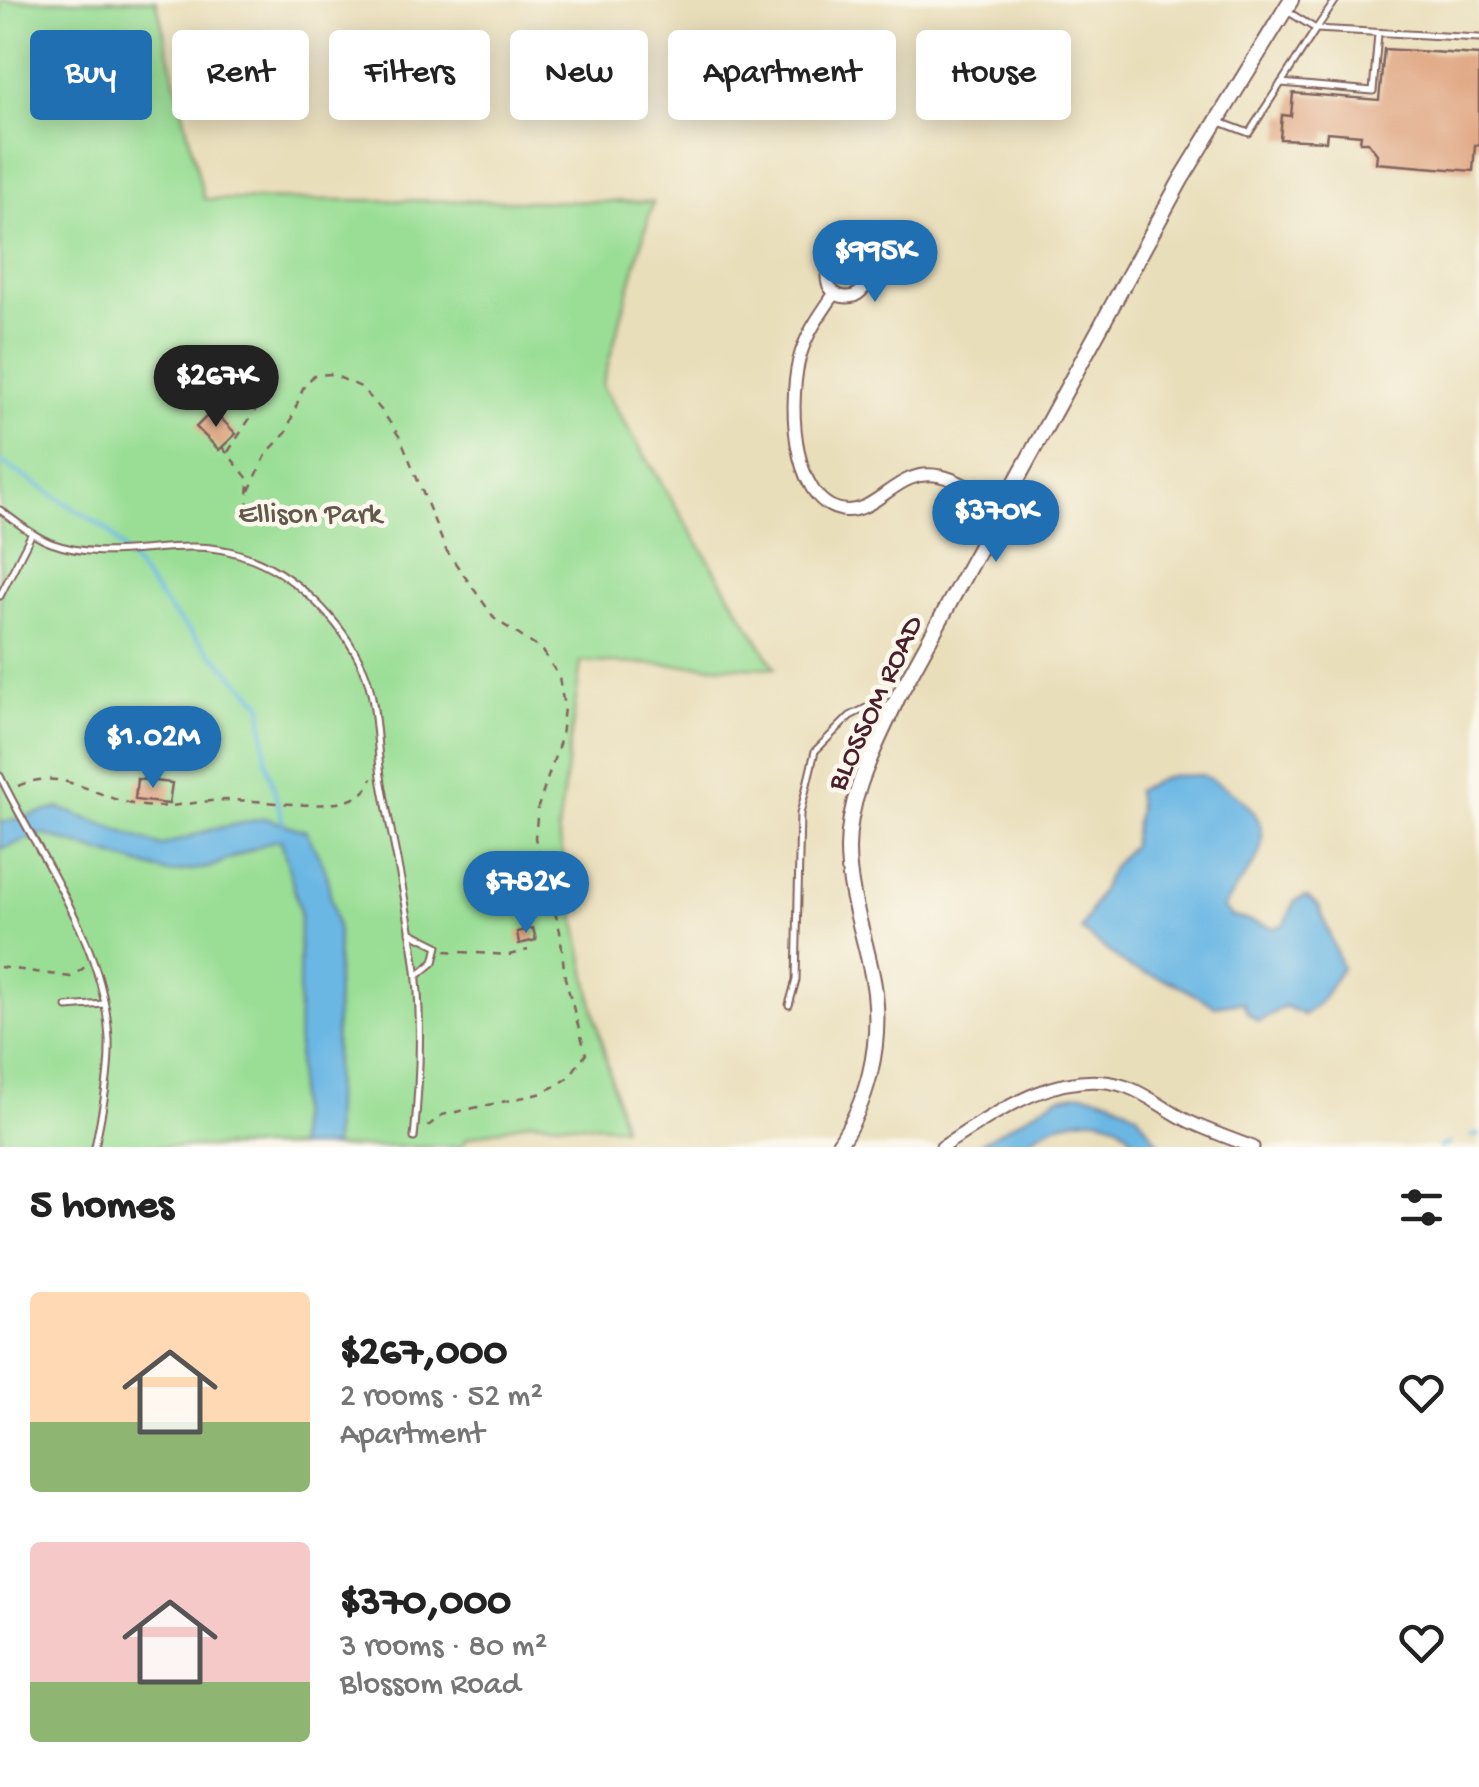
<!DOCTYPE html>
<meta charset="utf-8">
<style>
:root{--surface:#fff;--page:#f2f2f2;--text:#222;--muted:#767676;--accent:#1f6fb2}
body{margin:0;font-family:"Gochi Hand",sans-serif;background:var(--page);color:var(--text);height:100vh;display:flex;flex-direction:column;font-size:38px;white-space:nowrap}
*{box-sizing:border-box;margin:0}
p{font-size:32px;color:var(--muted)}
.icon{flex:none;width:55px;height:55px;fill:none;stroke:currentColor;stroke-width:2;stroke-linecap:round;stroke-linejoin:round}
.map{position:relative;height:1147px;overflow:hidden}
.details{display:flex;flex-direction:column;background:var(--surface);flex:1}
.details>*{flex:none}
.banner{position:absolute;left:30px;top:30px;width:1420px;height:90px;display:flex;gap:20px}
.price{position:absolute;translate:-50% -85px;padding:0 22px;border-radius:35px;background:var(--accent);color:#fff;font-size:32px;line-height:65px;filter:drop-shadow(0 2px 5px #0008)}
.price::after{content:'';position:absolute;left:50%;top:60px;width:30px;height:22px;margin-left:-15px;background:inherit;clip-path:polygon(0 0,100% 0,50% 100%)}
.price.current{background:#222;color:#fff}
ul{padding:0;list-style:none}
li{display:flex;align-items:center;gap:30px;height:250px;padding:0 30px}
li span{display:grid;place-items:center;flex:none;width:280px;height:200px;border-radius:10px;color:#555}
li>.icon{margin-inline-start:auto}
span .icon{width:120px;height:120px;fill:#fffc;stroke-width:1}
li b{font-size:42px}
h2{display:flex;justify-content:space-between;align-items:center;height:120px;padding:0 30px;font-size:42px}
.chip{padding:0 35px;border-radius:10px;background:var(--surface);box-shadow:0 5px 25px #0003;font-size:35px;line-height:90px}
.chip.current{background:var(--accent);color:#fff}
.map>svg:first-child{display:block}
.green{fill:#9ade95;stroke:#727e60;stroke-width:2.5}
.water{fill:#6ab7e4;stroke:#5a6b88;stroke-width:2.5}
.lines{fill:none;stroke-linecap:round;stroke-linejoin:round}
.stream{stroke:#6ab7e4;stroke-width:4}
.building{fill:#dea07a}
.service-casing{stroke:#82625d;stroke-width:9}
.minor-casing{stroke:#82625d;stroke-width:15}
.tertiary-casing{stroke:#82625d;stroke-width:18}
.path{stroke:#82625d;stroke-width:2.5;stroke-dasharray:8 8;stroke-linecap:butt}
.service{stroke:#fff;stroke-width:5}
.minor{stroke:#fff;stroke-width:11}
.tertiary{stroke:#fff;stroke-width:14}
.labels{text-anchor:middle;stroke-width:9;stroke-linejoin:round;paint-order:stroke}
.park-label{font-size:30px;fill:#62584b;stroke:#fbf7ec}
.street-label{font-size:30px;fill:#4a1f2b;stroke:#fbf7ec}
</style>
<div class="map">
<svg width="1479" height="1147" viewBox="0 0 1479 1147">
<rect width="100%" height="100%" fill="#fbf7ec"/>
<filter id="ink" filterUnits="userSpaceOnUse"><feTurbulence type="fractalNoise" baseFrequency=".01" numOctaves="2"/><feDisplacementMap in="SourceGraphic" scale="20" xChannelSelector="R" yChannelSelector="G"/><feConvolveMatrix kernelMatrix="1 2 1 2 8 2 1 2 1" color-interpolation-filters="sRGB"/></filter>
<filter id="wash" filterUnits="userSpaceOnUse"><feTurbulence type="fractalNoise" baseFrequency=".0048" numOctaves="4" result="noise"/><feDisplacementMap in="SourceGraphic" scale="40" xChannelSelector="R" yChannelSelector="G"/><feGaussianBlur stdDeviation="2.25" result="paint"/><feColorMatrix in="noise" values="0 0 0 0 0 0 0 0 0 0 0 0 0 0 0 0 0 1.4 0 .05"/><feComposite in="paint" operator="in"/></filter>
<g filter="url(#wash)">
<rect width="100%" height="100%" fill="#e9deba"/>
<path class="green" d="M0,0H156L204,199L653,202L602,386L775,668L581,662L558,831L594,1011L623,1127L531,1121L467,1138L461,1147H0Z"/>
<g class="water">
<path d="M1202,775C1232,790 1276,814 1258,856C1250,874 1232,890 1223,908L1231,916L1274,928L1285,924L1295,901L1306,896L1319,906L1342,968L1320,1002L1304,1015L1285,1006L1258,1022L1247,1012L1243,1002L1215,1006L1174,983L1130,968L1081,930L1113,866L1132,845L1138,809L1136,790L1169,776Z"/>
<path d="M59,808L161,846L210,830L265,818L306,831L325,869L338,932L333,1147H297L300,911L281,840L272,841L208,868L168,873L43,834L0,849V823Z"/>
<path d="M1083,1093L1111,1099L1137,1114L1162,1147H1137C1117,1100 1050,1118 1022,1147H974L1059,1097Z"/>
</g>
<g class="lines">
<g class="stream">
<path d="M0,461L108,530L171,612L262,704L266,760L283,823"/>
<path d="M1472,1136L1479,1135"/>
<path d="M1439,1147L1450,1143"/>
</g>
</g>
<g id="blocks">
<g class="building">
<path d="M1384,49L1479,55V145H1475L1473,171L1376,163L1377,154L1368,142H1360L1361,135L1327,132L1326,141L1280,139L1282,115L1291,116L1293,93L1379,100Z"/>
<path d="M213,410L236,434L219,450L196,427Z"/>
<path d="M137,779L172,783L169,804L135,800Z"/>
<path d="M533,928L536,940L519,944L517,932Z"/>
</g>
</g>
</g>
<g filter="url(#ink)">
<use href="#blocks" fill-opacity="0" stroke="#82625d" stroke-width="2.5"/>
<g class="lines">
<defs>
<g id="service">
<path d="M1336,0L1316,29L1479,38"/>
<path d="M1281,83L1373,91L1378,34"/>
<path d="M1220,122L1249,133L1316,29L1287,11"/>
<path d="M0,510C16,521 32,536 51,543C113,566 178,534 239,554C292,570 342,620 364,670C378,704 376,747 382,783C392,840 406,897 414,955C423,1015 420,1078 414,1138"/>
<path d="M0,596L32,533"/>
<path d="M0,776C40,859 105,943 109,1039C110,1076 102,1112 95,1147"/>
<path d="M410,932L438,946L434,962L417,976"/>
<path d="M789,1005L796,980L800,814L815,751L850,716L868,707L891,706"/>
<path d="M67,1007L104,1004"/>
</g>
<g id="minor">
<circle cx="847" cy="277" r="20"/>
<path d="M835,293C822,312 808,331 801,353C788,392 789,501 842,510C877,516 897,466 940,476C962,480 983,497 1002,507"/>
<path d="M942,1147C994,1114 1063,1064 1127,1087C1149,1095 1167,1111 1188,1121C1209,1131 1231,1139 1253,1147"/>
</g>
<path id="tertiary" d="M837,1147C868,1103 881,1047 875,993C869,945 848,899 848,849C848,794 876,746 898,697L1182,178L1291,0"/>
</defs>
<use href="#service" class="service-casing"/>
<use href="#minor" class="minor-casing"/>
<use href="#tertiary" class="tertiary-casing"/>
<g class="path">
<path d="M222,447L249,480L247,513"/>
<path d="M228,452L265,395"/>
<path d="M249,491L267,453L286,433L303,388L314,375L331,374L361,387L382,411L401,439L446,550L495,619L543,651L559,677L564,707L561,738L538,807L535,838L560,931L565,978L586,1054L567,1079L543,1093L442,1115L423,1130"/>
<path d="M18,786C65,765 98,801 144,806C171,809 200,800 228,800C264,800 301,808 337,803C352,801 368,794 372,778"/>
<path d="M445,951L509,955L528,950"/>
<path d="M0,967L71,977L85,967"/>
</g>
<use href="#service" class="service"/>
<use href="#minor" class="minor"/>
<use href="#tertiary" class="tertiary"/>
</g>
</g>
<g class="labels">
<g class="park-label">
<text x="310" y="522">Ellison Park</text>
</g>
<g class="street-label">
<text transform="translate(873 702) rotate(-65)" y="10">BLOSSOM ROAD</text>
</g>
</g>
</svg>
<b class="price" style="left:875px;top:305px">$995K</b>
<b class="price current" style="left:216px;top:430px">$267K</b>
<b class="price" style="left:996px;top:565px">$370K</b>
<b class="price" style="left:153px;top:791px">$1.02M</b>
<b class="price" style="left:526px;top:936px">$782K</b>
<div class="banner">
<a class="chip current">Buy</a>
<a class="chip">Rent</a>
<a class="chip">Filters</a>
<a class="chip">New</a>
<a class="chip">Apartment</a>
<a class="chip">House</a>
</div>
</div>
<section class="details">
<h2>5 homes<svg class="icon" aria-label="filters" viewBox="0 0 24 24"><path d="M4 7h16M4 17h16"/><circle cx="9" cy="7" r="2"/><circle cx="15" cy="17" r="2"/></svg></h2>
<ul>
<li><span style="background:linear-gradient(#ffd9b3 65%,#8fb573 0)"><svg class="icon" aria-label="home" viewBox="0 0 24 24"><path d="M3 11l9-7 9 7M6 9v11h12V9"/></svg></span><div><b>$267,000</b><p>2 rooms · 52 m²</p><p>Apartment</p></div><svg class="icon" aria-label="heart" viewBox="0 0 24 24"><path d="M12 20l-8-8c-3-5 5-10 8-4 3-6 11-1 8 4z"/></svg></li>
<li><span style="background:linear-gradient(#f6c9c9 70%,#8fb573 0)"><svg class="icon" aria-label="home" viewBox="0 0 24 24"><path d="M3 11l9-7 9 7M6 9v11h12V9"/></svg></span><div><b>$370,000</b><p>3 rooms · 80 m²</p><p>Blossom Road</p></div><svg class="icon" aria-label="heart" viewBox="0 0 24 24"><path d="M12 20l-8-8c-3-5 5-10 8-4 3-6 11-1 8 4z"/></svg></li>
</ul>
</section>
